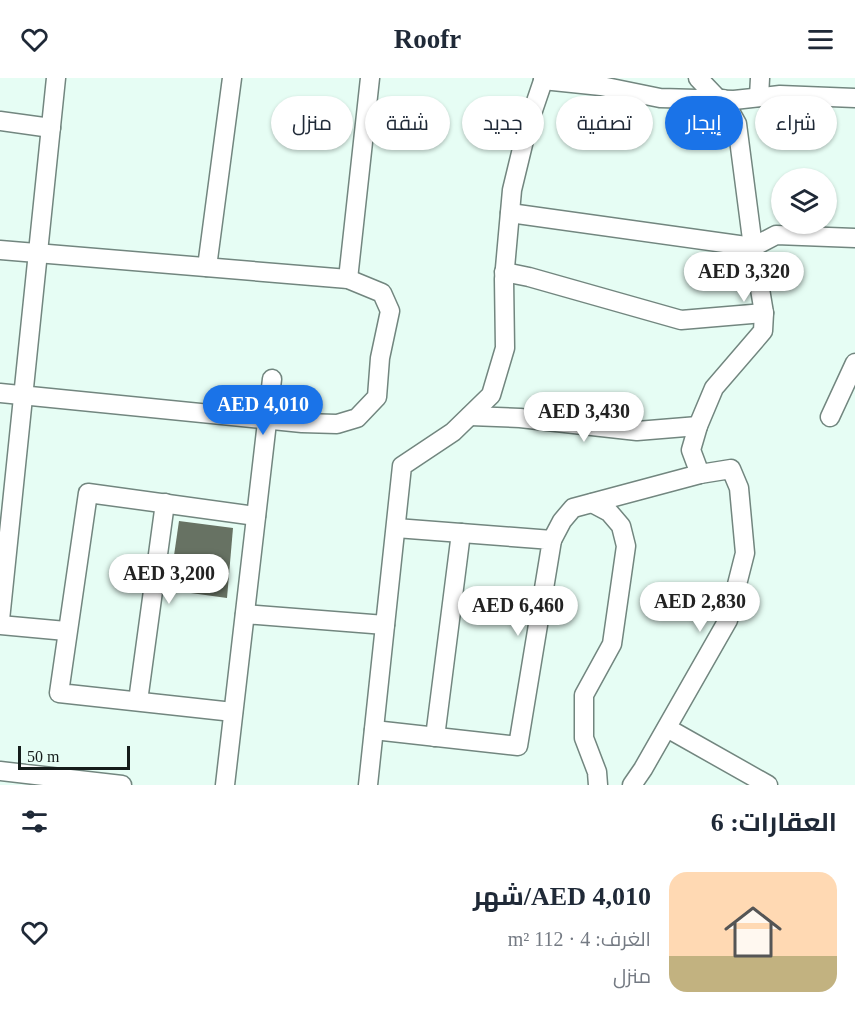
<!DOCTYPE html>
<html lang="ar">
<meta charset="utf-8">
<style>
:root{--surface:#fff;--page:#f2f2f3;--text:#1f2937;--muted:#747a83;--line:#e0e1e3;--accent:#1a73e8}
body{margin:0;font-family:"Times New Roman",Cairo,serif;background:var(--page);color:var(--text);direction:rtl;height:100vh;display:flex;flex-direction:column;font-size:22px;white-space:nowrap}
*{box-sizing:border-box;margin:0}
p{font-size:20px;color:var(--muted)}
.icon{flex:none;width:33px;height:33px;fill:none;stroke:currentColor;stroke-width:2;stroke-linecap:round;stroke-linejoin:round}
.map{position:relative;height:707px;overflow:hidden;direction:ltr}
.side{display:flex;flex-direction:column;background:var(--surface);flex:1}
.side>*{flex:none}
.banner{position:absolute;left:18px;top:18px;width:819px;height:54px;direction:rtl;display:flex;gap:12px}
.fabs{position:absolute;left:771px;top:90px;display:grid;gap:12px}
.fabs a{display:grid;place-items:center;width:66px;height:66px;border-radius:50%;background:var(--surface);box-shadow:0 2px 4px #0004;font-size:30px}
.scale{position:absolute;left:18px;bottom:15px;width:112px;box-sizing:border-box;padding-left:6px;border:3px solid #151c1a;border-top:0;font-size:16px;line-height:21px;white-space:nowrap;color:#151c1a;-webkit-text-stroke:4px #e6fdf4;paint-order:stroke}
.price{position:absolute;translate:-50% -51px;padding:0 14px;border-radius:21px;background:#fff;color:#222;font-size:20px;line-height:39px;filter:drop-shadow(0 2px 3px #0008)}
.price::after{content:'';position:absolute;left:50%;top:36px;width:18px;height:14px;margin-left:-9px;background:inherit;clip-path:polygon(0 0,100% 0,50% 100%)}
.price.selected{background:var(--accent);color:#fff}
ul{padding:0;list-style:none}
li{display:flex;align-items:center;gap:18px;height:150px;padding:0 18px}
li+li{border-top:2px solid var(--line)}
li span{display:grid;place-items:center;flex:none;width:168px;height:120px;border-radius:18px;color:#555}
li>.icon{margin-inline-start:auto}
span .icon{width:72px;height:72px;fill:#fffc;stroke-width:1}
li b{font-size:26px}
h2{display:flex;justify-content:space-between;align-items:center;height:72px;padding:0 18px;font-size:26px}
.tag{padding:0 21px;border-radius:27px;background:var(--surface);box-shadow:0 2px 4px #0004;font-size:21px;line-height:54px}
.tag.selected{background:var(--accent);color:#fff}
header{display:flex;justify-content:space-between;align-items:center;height:78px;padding:0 18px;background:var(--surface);font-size:27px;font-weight:700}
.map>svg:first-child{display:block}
.building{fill:#677263}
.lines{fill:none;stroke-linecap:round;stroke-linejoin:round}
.street-casing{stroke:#72867f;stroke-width:21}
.street{stroke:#fff;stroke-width:18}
</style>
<header><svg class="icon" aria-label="menu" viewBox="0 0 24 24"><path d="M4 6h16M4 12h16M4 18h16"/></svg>Roofr<svg class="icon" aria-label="heart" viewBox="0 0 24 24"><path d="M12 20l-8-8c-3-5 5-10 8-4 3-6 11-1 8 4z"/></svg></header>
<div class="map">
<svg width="855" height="707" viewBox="0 0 855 707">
<rect width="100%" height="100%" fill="#e6fdf4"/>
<path class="building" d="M179,443L233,450L227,520L169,512Z"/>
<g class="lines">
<defs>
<g id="street">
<path d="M698,0L719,22"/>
<path d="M543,2L601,8L660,20L734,22L780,17L855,20"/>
<path d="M759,19L760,0"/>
<path d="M0,43L51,50"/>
<path d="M510,135L753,169L776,157L855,160"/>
<path d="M0,172L348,201L382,215L390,233L380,280L377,319L357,340L337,346L302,345L0,315"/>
<path d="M207,189L232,0"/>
<path d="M504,194L529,199L681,242L764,235"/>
<path d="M348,201L370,0"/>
<path d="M470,338L520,340L637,353L698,348"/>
<path d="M830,339L855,285"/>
<path d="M700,396L691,372L698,348L714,310L763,253L764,235L753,169L737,46L723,21"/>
<path d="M592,425L609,434L621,448L626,468L612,566L584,617V660L597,694L598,707"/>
<path d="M552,462L562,443L573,430L700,396L731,391L739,410L745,475L728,542L643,691L632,707"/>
<path d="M245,536L385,547"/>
<path d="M0,542L56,0"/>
<path d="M0,547L66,553"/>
<path d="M138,623L165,425"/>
<path d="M233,634L59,615L88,415L256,438"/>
<path d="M667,650L768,707"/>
<path d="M374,652L518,668L552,462L396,450"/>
<path d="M435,659L461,455"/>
<path d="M0,693L122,707"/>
<path d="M225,707L272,301"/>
<path d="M368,707L402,388L453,354L491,317L505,270L504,201L512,112L527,50L544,0"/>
</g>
</defs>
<use href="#street" class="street-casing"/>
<use href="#street" class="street"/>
</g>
</svg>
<div class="fabs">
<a><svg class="icon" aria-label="layers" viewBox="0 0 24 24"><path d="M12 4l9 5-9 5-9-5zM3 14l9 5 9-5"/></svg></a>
</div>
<div class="scale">50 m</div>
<b class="price" style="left:744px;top:225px">AED 3,320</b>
<b class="price selected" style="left:263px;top:358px">AED 4,010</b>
<b class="price" style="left:584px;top:365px">AED 3,430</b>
<b class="price" style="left:169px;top:527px">AED 3,200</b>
<b class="price" style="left:700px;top:555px">AED 2,830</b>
<b class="price" style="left:518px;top:559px">AED 6,460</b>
<div class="banner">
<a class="tag">شراء</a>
<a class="tag selected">إيجار</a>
<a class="tag">تصفية</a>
<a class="tag">جديد</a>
<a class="tag">شقة</a>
<a class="tag">منزل</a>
</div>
</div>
<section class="side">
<h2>العقارات: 6<svg class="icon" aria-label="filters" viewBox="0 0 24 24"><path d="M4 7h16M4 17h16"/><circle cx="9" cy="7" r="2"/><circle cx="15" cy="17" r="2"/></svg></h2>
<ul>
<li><span style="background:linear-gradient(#ffd9b3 70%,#c2b280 0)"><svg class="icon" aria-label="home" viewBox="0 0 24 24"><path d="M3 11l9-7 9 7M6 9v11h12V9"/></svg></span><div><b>AED 4,010/شهر</b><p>الغرف: 4 · 112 m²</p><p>منزل</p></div><svg class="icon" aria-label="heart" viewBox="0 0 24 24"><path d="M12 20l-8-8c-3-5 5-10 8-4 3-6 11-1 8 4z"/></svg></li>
</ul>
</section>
